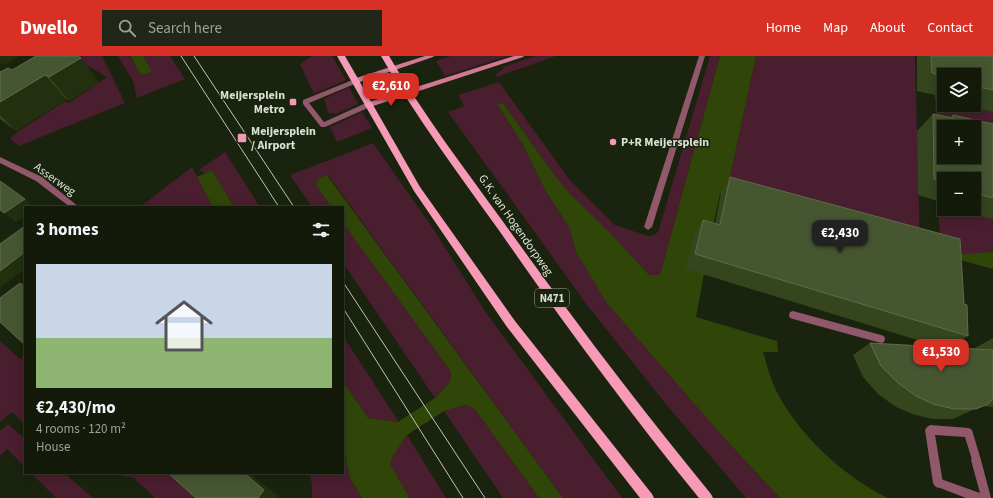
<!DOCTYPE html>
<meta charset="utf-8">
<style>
:root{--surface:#131a0a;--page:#202718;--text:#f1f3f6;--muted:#9da19c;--line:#32382b;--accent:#d93025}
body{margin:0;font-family:"Source Sans 3",sans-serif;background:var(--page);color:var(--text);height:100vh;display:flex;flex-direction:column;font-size:15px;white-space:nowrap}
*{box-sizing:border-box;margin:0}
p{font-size:13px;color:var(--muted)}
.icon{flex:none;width:22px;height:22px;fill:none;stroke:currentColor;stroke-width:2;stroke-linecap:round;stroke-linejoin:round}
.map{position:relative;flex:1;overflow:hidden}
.sheet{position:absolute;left:24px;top:150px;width:320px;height:268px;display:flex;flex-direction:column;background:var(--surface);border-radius:0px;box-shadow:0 2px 10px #0003,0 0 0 1px var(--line)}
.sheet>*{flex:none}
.fabs{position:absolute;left:937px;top:12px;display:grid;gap:8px}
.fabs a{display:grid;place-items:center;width:44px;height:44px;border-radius:0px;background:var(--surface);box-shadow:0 2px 10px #0003,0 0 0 1px var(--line);font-size:20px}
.price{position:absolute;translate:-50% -34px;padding:0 9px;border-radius:8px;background:var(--accent);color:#fff;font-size:13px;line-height:26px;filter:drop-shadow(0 1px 2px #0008)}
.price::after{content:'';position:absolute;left:50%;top:24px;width:12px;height:9px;margin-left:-6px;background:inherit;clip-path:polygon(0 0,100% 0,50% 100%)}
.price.current{background:#222;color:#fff}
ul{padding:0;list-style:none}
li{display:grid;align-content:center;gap:8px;height:212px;padding:0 12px}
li+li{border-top:1px solid var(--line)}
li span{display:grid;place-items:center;height:124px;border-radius:0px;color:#555}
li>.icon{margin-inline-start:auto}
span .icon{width:72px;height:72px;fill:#fffc;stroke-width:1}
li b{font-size:17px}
h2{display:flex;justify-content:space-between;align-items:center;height:48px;padding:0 12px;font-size:17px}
header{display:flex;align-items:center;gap:24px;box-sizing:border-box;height:56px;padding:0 20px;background:var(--accent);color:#fff}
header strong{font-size:19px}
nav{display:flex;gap:22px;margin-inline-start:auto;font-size:14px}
.search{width:280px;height:36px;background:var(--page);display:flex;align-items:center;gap:10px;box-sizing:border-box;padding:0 14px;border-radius:0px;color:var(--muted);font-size:15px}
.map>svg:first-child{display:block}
.green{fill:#491e2e}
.water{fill:#304608}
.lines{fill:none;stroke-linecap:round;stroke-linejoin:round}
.service{fill:#90586a;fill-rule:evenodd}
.minor{fill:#90586a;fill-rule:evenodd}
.secondary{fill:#d17896;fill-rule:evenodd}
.primary{fill:#f79ab8;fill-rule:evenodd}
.tram{stroke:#bfc7b8;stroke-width:1}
.wall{fill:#35451e}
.shaded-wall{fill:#22300f}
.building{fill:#465631;stroke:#5e6c4b;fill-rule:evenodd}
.poi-dot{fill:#f09ab5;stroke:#19230d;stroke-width:1.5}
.labels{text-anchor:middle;stroke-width:3;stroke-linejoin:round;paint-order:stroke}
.shield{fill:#19230d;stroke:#a1a998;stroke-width:1}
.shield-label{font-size:11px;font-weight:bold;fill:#dbe2d4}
.poi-label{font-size:12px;font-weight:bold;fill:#dbe2d4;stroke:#19230d;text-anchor:start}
.street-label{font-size:12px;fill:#dbe2d4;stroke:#19230d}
</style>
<header>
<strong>Dwello</strong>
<div class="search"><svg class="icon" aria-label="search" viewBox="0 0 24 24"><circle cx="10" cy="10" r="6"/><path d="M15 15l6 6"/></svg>Search here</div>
<nav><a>Home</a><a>Map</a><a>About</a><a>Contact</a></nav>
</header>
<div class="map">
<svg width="993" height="442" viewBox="0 0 993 442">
<rect width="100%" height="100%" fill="#19230d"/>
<g class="green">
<path d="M78,0H102L125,47L19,90L10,83L16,77L65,45L69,47L107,21L80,5L38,24Z"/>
<path d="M118,0H129L141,19L151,15L143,0H170L185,23L137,42L133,25Z"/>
<path d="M312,0H332L346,24L314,38L300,8Z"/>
<path d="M451,0H508L445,20L436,5Z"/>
<path d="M535,0H556L497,21L495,18L501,15L504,11Z"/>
<path d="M710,0H720L660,219H649L569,137L553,117L503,47L497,48L522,87L545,134L570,173L576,196L726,384L780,442H746L665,347L587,249L448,56L464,50L458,39L499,26L569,123L615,169L648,180L654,179L658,176Z"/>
<path d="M756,0H915L920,192L726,139Z"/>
<path d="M349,31L358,48L336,58L328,57L324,43Z"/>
<path d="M935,43L944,45V49H963L993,56V78L974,71H944L936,77Z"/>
<path d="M362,56L372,72L337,86L330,71Z"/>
<path d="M373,87L434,174L487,258L622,442H563L328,119L316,129L331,151H312L290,119Z"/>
<path d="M225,96L260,151H234L212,114L204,117L199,114Z"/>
<path d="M192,111L213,151H140Z"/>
<path d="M938,149L944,151V153H953L993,163V196L941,199Z"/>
<path d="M343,167L451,316L450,326L435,342L343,207Z"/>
<path d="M343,280L399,366L368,362L343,325Z"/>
<path d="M0,285L20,303L25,299V368L12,356L0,366Z"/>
<path d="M465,349L474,352L539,442H503L444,355Z"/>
<path d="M8,368L25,383V411L7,393L0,400V375Z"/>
<path d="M407,379L446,442H410L390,408L393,400Z"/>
<path d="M343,389L350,422L362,442H312V430L310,417H343Z"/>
<path d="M31,417H64L93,442H56Z"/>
<path d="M109,417H171L199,442H155L134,422Z"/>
</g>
<g class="water">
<path d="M130,0H143L152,16L141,19Z"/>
<path d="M720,0H756L726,139L720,138L710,183L696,180L688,213L704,218L696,261L777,285L778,296H763C766,305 768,315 772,325C790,371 843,421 888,442H780L726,384L607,247L576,196L570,173L545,134L522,87L497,48L503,47L553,117L569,137L611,178L649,219H660Z"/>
<path d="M212,114L234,151H213L197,121Z"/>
<path d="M327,119L563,442H539L474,352L465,349L444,355L407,379L393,400L390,408L410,442H362L350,422L343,389V325L368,362L398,366L435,342L450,326L451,316L343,167V151H331L316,129L319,122Z"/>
<path d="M993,196V213L941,199Z"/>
</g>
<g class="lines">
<g class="service">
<path d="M699,0H705L652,171L648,174L644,171Z"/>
<path d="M355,23H357V27L309,47L324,66L366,47H370V51L325,71H321L303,48V44Z"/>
<path d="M793,255L881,279L884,280L885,283L884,286L881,287L793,263L790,262L789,259L790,256Z"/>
<path d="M930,369L969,372L972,374L981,404L979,407L976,409L973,407L965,381L935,379L943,427L941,430L938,432L935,430L933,427L925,374L927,371Z"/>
</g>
<g class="minor">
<path d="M0,101L42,121L79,151H70L36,125L0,107Z"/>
<path d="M976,399L979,401L981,404L991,442H966L935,430L933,427L935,424L938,422L980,437L971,404L973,401Z"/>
</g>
<g class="secondary">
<path d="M425,0H434L433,1L357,27H353L352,25L353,23Z"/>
<path d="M514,0H524L523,1L370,51H366L365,49L366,47Z"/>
</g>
<g class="primary">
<path d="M337,0H345L420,131L515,265L652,438L654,442H640L507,271L414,135Z"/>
<path d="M381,0H389C423,58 464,112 504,167C570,259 639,350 711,438L713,442H699C628,355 562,265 498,173C457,116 416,61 381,0Z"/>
</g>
<g class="tram">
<path d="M181,0L279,151"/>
<path d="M194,0L294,151"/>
<path d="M343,226L485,442"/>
<path d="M343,252L463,442"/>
</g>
</g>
<g class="wall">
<path d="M917,0H993V56L963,49H974V19H944V45L935,43V39L917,35Z"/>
<path d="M12,14L99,26L69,45L66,43L16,75L0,63V16Z"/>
<path d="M933,58L950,62L953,59L993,68V163L953,153H974V123H944V151L938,149V145L918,139L917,75Z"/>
<path d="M730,121L964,248L968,280L950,291L975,293V292L993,282V351L981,350L953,363H932L912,358L896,351L878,338L863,321L853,299L870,287L940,291L686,213L694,180L703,164L715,168L721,137Z"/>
</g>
<g class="shaded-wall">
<path d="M0,0H20L5,9L0,3Z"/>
<path d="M81,2L99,26L69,45L49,21Z"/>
<path d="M0,4L3,7L0,9Z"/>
<path d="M45,19L66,43L16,75L0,59V46Z"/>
<path d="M25,143L34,151H25V160L16,166L4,157Z"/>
<path d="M25,196V213L0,232V215Z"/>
<path d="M244,417H250L279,441V442H258Z"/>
</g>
<g class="building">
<path d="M36,0H78L81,2L49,21L45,19L0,46V16L8,12L12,14Z"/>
<path d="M931,0H993V34L974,30V19H944V20L932,17Z"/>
<path d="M933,58L953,62V59L993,68V142L974,137V123H944V125L934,123ZM944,71H974V101H944Z"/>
<path d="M730,121L960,183L964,248L967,249L968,280L695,198L703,164L720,169Z"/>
<path d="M0,125L25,143L4,157L0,154Z"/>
<path d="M25,170V196L0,215V188Z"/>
<path d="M20,227L25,231V289L0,266V242Z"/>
<path d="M870,287L993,294V343L988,348L976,353H954L933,348L916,340L898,327L881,310Z"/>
<path d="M168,417H244L264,434L258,442H196Z"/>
</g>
<g class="poi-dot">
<rect x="289" y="42" width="8" height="8" rx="2"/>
<rect x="237" y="77" width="10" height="10" rx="2"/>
<circle cx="613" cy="86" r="4"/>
</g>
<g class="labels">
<rect class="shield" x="535" y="233" width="34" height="18" rx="3"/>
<g class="shield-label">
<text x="552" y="246">N471</text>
</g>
<g class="poi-label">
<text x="285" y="43" text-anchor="end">Meijersplein<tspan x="285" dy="14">Metro</tspan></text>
<text x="251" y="79">Meijersplein<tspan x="251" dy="14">/ Airport</tspan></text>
<text x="621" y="90">P+R Meijersplein</text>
</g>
<g class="street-label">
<text transform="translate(55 123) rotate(35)" y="4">Asserweg</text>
<text transform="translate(516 169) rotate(55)" y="4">G.K. van Hogendorpweg</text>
</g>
</g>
</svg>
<div class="fabs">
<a><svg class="icon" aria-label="layers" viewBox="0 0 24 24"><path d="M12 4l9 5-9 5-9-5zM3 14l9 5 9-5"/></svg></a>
<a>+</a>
<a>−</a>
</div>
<b class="price" style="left:391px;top:51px">€2,610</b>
<b class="price current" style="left:840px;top:198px">€2,430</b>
<b class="price" style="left:941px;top:317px">€1,530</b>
<section class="sheet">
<h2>3 homes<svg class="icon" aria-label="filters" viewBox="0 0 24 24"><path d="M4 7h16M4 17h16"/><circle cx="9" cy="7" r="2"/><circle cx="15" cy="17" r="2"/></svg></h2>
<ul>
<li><span style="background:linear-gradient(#c9d6e8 60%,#8fb573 0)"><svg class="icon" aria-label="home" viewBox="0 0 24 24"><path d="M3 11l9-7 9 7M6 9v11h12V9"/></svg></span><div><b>€2,430/mo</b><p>4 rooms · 120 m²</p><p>House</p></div></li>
</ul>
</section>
</div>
